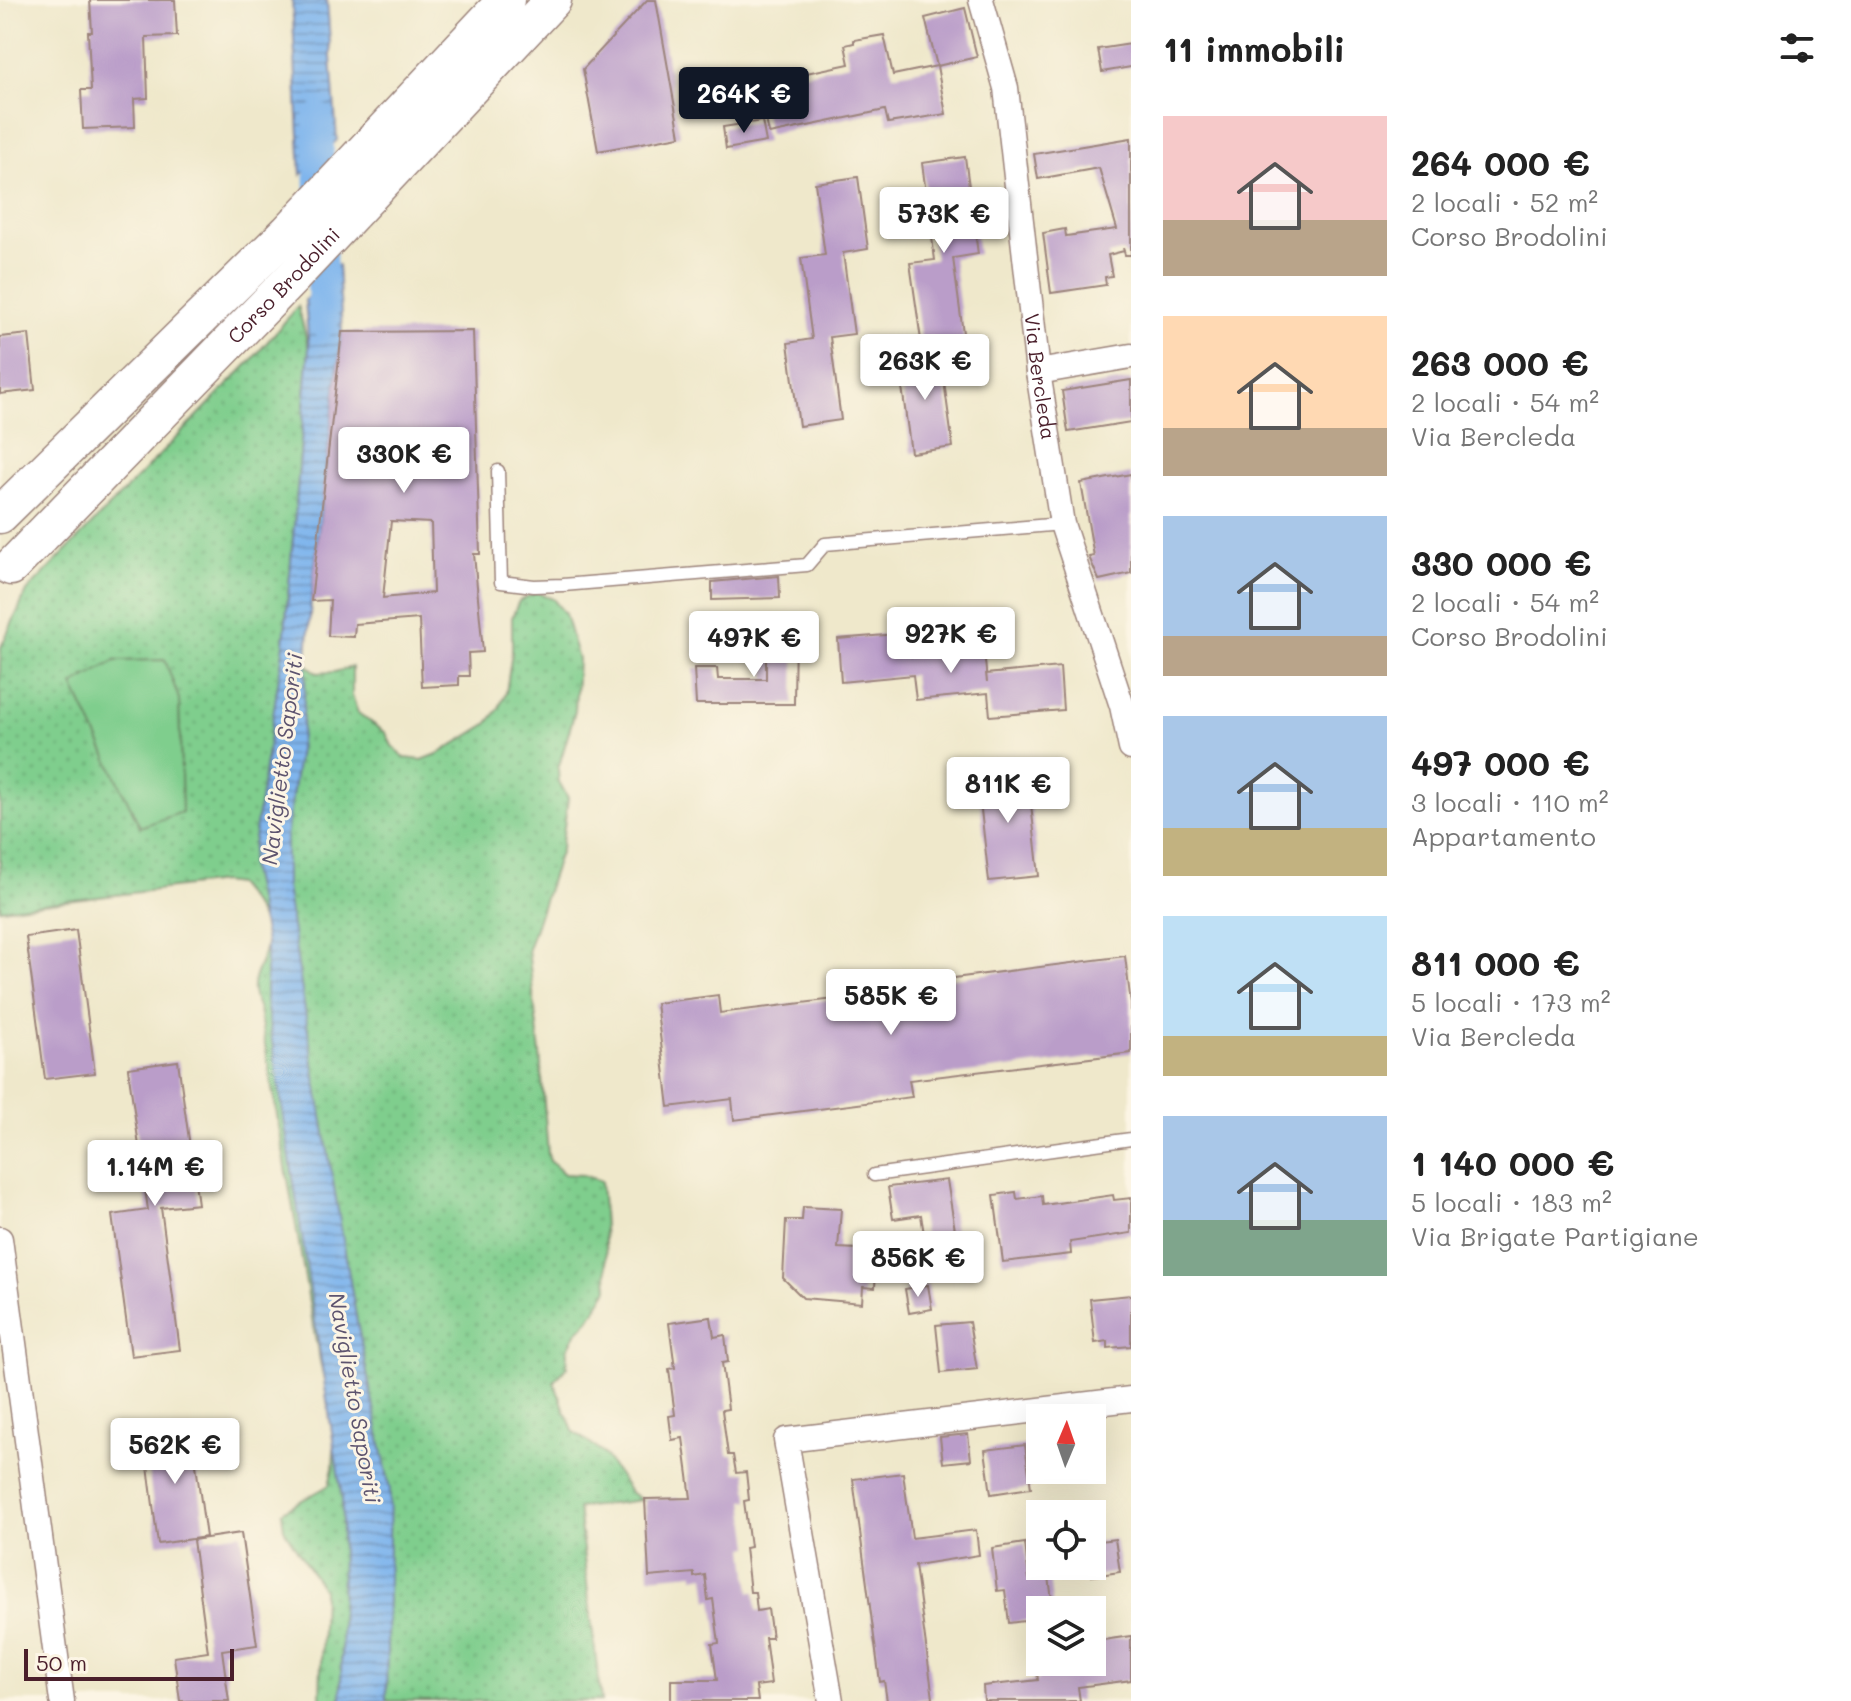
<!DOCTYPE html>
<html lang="it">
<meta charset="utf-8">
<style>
:root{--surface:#fff;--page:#f2f2f2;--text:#222;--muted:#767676;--accent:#111827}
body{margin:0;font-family:Mali,sans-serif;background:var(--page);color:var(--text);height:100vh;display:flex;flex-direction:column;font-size:30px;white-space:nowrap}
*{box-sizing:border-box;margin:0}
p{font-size:26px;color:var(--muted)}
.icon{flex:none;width:44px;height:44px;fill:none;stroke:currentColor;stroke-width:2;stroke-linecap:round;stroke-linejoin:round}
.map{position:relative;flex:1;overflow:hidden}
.drawer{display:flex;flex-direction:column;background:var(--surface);width:720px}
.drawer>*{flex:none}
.needle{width:52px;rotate:2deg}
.tools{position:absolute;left:1026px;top:1404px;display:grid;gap:16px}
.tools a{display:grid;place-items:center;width:80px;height:80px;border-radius:0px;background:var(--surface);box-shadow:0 8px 32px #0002;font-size:40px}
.scale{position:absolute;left:24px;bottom:20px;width:210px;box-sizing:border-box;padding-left:8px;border:4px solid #4a1f2b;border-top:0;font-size:22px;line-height:28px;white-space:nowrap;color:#4a1f2b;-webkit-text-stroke:6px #fcf5e5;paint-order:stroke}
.price{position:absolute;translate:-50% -68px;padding:0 18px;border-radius:8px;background:#fff;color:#222;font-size:26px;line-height:52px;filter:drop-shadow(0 2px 4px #0008)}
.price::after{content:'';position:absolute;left:50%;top:48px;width:24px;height:18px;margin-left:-12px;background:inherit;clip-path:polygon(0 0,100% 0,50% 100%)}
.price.current{background:var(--accent);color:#fff}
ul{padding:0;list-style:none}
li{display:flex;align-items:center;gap:24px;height:200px;padding:0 32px}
li span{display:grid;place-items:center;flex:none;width:224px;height:160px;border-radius:0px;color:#555}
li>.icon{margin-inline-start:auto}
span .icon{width:96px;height:96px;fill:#fffc;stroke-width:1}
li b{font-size:34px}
h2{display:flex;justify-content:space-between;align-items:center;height:96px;padding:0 32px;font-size:34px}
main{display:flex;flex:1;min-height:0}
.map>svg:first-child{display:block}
.grass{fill:url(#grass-dots);stroke:#64765c;stroke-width:2}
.pitch{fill:#7fce8d;stroke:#64765c;stroke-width:2}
.water{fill:url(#water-rules);stroke:#646a8c;stroke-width:2}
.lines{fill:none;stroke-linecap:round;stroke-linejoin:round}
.canal{stroke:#7fb5ed;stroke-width:30}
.building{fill:#ba9dc9;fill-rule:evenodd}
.lane-casing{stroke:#9c847b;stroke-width:15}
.street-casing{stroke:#9c847b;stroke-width:27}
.secondary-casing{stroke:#9c847b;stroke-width:39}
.lane{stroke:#fff;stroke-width:12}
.street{stroke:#fff;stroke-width:24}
.secondary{stroke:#fff;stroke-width:36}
.labels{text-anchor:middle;stroke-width:6;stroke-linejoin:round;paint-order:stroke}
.street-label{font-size:20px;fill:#4a1f2b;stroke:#fcf5e5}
.water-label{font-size:22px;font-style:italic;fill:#5d546f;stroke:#fcf5e5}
</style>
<main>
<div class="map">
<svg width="1131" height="1701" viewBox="0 0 1131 1701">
<defs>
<pattern id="grass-dots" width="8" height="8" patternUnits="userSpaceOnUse" patternTransform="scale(2)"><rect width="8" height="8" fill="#7fce8d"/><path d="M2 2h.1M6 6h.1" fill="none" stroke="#6fb07a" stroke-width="1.8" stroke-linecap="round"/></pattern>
<pattern id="water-rules" width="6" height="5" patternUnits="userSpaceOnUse" patternTransform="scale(2)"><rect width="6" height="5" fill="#7fb5ed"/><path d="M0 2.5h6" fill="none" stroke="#6a93c0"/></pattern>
</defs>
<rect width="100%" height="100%" fill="#fcf5e5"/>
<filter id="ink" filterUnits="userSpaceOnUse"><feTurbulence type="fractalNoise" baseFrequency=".0125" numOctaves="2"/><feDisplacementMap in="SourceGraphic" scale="16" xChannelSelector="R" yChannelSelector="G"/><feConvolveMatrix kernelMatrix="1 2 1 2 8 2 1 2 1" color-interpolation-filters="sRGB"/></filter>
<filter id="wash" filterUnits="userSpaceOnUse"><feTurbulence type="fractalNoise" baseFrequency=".006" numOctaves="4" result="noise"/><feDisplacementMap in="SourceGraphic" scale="32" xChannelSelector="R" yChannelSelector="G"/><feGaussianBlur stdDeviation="1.8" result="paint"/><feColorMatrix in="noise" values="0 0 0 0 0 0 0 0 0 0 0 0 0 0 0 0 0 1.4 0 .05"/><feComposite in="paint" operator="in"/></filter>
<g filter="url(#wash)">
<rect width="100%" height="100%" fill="#efe8cb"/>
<path class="grass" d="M298,306L309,349L284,645L317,673L335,672L352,667V696L358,713L386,733L392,746L405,758L422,760L440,753L487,724L498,710L506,693L512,652V617L519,601L536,592L553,599L565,614L578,659L575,711L558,769L559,782L568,798L561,849L528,949L540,1053L548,1154L550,1161L564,1174L583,1175L601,1181L608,1289L589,1320L576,1333L568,1348L567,1366L554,1382L573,1431L603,1453L630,1492L642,1500L578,1508L601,1701H320L323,1590L284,1529L282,1512C297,1502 313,1495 329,1485L333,1468L335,1432L315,1337L259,1010C257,1005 254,998 253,992C251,975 264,961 266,944C268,921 250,901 236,884L221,882L0,909V663L1,647L27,591L251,361Z"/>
<path class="pitch" d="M165,660L179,699L182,812L140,827L73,685L115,661Z"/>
<g class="water">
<path d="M292,0H327L337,140L301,175Z"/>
<path d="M338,265L342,332L311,601L302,729L286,838V887L314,1069L357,1322L390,1489L386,1701H341L342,1498L266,1002V942L250,865L284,644L309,349L305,300Z"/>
</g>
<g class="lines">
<path class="canal" d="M318,118L323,322"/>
</g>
<g id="blocks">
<g class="building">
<path d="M90,0H175L177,36L146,37L148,98L134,99L135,127L83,129L81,90H91L88,32H92Z"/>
<path d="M647,0H656L680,136L598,151L583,69Z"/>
<path d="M965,8L977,57L937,66L925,18Z"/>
<path d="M884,35L893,75L937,66L946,114L888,123L885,110L769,134L759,83L849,64L845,45L854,43V40Z"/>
<path d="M1131,44V67L1102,72L1098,49Z"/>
<path d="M762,121L766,142L726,149L723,127Z"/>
<path d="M1131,138V255H1125L1123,248L1124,251L1108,255L1112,276L1105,277L1106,285L1051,293L1043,233L1065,229L1066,236L1117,229L1099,168L1038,179L1034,154Z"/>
<path d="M965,157L978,254L953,258L965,348L923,354L910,263L935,260L922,163Z"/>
<path d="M858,177L868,249L843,253L854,334L830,337L841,420L799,426L788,343L812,339L801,258L825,255L815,183Z"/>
<path d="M473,331L480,554H474L483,652L468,653L469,676H459V685L422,687L419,619L355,624L354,637L328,636L330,600L311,601L342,332ZM391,521L431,523L433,593L383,598Z"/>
<path d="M29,334L35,390L0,394V337Z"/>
<path d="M940,352L953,447L911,453L898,357Z"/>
<path d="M1131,380V422L1068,432L1062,391Z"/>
<path d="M1131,474V573L1099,580L1089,557L1094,556L1081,483Z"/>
<path d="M779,576L780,598L712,600V582Z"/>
<path d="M769,631H795L794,704H696L694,668H717L718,679H766V654H769Z"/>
<path d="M909,633L912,657L984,650L987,682L986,674L1060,667L1063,710L990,716L988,693L916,700L913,675L841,682L838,639Z"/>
<path d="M1027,768L1039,876L989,881L977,774Z"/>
<path d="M76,930L95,1073L45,1079L26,937Z"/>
<path d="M1125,956L1131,1004V1053L909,1080L912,1097L734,1120L732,1099L669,1107L656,1003L718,995L720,1013L868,995L866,981L899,977L900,985Z"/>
<path d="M178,1061L198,1204L161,1208L180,1350L131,1356L112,1215L148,1210L128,1068Z"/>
<path d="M947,1180L962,1274L931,1279L921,1215L893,1219L888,1187Z"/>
<path d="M1016,1192L1017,1199L1042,1196L1043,1205L1113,1195L1114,1200L1131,1198V1233L1070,1242L1071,1254L1003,1262L994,1195Z"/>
<path d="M803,1207L841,1209L838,1248L877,1250L875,1288L863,1287L862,1303L803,1298L783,1278L786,1220H802Z"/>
<path d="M928,1285L932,1309L909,1313L905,1289Z"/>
<path d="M1131,1295V1346L1108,1348V1341L1095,1343L1090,1299Z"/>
<path d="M711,1317L714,1337L725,1335L728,1362L722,1363L728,1409L722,1410L728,1455H733L736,1473L746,1472L749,1500L744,1501L750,1547L745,1548L750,1592H755L757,1611L768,1609L772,1638H765L771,1684L756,1686L758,1701H671V1680H717L712,1644L719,1643L713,1599L708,1600L705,1575L694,1577V1573L649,1577L645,1499L691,1498L683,1438L672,1440L669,1416L675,1415L669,1369L675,1368L669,1323Z"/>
<path d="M969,1322L977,1369L941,1373L936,1325Z"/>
<path d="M191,1429L206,1537L158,1544L144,1435Z"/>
<path d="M968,1434L971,1460L943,1463L940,1437Z"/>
<path d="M1025,1445L1031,1488L991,1494L985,1450Z"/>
<path d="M903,1473L912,1538L976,1530L979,1555L915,1565L933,1698L906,1701H887L884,1681L880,1682L853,1479Z"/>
<path d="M241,1533L257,1645L222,1650L229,1701H180L174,1657L208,1652L193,1540Z"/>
<path d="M1115,1539L1120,1572L1092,1576V1542Z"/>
<path d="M1025,1543L1029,1579L1049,1576L1053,1610H1040V1619L1009,1623L1005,1590L997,1591L992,1548Z"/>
<path d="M1131,1636V1680L1078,1687L1080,1701H984L983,1686L1038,1680L1036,1662H1099L1096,1641Z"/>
</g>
</g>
</g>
<g filter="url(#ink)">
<use href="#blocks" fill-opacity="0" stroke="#9c847b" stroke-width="2"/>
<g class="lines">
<defs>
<g id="lane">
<path d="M498,471L501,582L534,586L563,585L807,565L825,544L1062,524"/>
<path d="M874,1175L1131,1139"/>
</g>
<g id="street">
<path id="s1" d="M981,0L1006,88L1038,372L1062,524L1122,706L1131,748"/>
<path d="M1038,372L1131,356"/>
<path d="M0,1239L62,1701"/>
<path d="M831,1701L786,1440L1131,1399"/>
</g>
<g id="secondary">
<path d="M0,515L288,232L506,0"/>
<path id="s2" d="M11,567L294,276L553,0"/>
</g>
</defs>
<use href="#lane" class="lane-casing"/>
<use href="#street" class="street-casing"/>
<use href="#secondary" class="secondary-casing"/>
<use href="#lane" class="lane"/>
<use href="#street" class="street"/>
<use href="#secondary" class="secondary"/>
</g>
</g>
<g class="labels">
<g class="street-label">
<text dy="7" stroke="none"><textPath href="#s2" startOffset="392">Corso Brodolini</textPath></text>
<text dy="7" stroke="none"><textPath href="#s1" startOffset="382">Via Bercleda</textPath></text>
</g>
<g class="water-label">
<text transform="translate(282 759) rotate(-83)" y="8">Naviglietto Saporiti</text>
<text transform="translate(355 1398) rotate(80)" y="8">Naviglietto Saporiti</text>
</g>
</g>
</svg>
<div class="tools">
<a><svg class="needle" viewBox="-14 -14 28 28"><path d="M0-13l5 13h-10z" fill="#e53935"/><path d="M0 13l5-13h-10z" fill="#767676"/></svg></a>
<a><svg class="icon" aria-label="locate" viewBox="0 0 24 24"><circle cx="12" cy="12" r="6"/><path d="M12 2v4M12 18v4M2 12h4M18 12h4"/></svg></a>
<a><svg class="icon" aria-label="layers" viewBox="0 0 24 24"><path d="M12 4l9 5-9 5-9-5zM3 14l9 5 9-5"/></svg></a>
</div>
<div class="scale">50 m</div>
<b class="price current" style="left:744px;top:135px">264K €</b>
<b class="price" style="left:944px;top:255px">573K €</b>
<b class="price" style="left:925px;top:402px">263K €</b>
<b class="price" style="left:404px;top:495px">330K €</b>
<b class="price" style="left:951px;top:675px">927K €</b>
<b class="price" style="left:754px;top:679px">497K €</b>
<b class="price" style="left:1008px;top:825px">811K €</b>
<b class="price" style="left:891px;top:1037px">585K €</b>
<b class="price" style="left:155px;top:1208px">1.14M €</b>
<b class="price" style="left:918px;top:1299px">856K €</b>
<b class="price" style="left:175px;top:1486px">562K €</b>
</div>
<section class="drawer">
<h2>11 immobili<svg class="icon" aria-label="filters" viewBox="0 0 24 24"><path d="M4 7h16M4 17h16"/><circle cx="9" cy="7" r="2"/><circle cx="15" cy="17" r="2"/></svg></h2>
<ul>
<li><span style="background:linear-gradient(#f6c9c9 65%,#b9a48a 0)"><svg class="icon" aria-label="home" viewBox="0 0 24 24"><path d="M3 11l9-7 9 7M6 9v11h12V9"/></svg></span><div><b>264 000 €</b><p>2 locali · 52 m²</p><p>Corso Brodolini</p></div></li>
<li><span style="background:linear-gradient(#ffd9b3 70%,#b9a48a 0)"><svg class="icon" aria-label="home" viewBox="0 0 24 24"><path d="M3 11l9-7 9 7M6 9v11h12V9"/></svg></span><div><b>263 000 €</b><p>2 locali · 54 m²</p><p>Via Bercleda</p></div></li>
<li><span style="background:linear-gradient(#a9c7e8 75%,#b9a48a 0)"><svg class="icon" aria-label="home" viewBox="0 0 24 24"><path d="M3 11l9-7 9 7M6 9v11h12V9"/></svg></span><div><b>330 000 €</b><p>2 locali · 54 m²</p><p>Corso Brodolini</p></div></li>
<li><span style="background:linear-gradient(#a9c7e8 70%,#c2b280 0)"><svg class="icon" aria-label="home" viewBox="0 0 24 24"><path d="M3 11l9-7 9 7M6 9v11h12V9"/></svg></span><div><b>497 000 €</b><p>3 locali · 110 m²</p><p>Appartamento</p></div></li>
<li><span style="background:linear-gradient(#bfe0f5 75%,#c2b280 0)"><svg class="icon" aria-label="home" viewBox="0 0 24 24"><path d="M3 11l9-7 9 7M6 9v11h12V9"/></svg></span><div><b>811 000 €</b><p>5 locali · 173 m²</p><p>Via Bercleda</p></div></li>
<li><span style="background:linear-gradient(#a9c7e8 65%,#7fa58c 0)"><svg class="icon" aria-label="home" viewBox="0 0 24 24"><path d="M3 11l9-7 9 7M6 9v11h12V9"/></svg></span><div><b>1 140 000 €</b><p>5 locali · 183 m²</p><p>Via Brigate Partigiane</p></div></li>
</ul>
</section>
</main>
